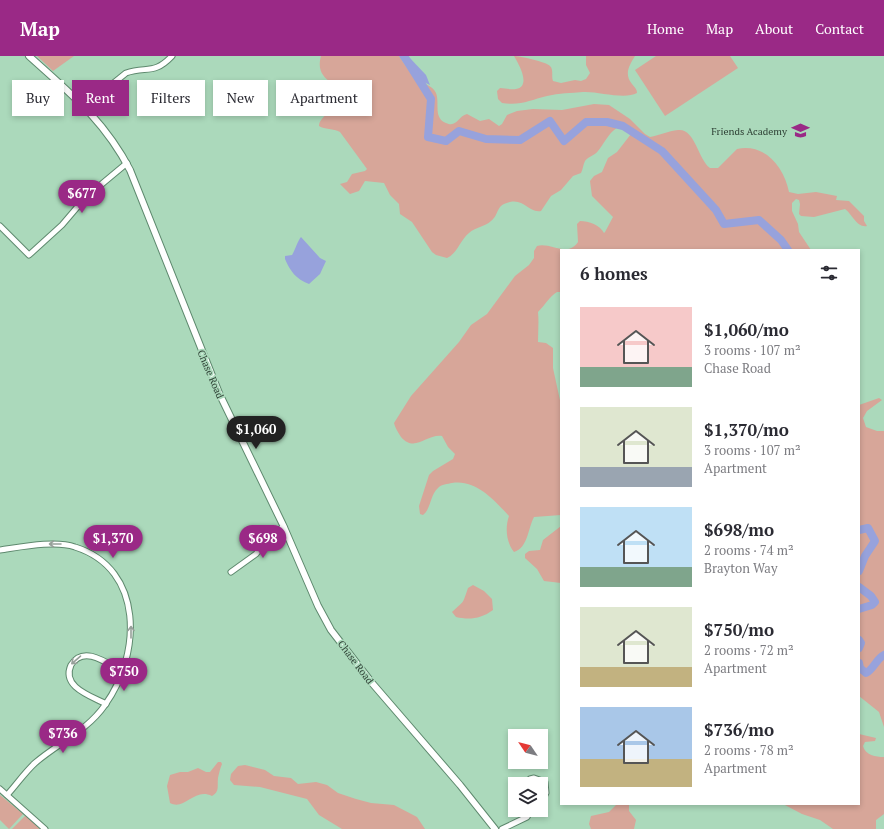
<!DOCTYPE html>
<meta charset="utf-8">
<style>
:root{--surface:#fff;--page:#f7f7f7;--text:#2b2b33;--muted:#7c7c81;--accent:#9a2986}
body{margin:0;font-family:"PT Serif",serif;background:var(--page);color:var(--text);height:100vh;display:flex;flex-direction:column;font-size:15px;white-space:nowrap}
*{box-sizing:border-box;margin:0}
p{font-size:13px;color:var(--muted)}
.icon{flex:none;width:22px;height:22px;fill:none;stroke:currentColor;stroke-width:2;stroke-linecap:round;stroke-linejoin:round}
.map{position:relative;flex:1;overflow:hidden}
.drawer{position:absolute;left:560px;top:193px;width:300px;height:556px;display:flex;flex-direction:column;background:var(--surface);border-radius:0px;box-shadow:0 2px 6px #0003}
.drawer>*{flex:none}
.guide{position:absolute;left:12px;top:24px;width:380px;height:36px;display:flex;gap:8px}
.needle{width:26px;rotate:305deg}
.buttons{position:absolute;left:508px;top:673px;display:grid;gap:8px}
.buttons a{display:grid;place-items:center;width:40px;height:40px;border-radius:0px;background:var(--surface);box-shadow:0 2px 6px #0003;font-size:20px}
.price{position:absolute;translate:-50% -34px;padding:0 9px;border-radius:14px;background:var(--accent);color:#fff;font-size:13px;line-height:26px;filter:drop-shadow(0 1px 2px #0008)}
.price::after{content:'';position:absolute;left:50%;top:24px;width:12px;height:9px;margin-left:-6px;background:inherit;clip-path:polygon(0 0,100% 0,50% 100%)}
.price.current{background:#222;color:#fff}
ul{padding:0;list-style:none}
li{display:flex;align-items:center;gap:12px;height:100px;padding:0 20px}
li span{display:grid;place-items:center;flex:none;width:112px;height:80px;border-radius:0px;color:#555}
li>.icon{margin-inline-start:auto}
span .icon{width:48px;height:48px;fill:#fffc;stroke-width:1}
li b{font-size:17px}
h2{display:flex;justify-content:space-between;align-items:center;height:48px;padding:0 20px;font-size:17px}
.pill{padding:0 14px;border-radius:0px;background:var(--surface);box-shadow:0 2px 6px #0003;font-size:14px;line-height:36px}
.pill.current{background:var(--accent);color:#fff}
header{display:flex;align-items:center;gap:24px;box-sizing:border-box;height:56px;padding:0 20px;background:var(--accent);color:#fff}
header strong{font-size:19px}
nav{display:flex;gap:22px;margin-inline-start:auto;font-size:14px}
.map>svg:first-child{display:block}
.green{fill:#d7a699}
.water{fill:#97a2dc}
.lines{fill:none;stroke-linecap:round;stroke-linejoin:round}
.river{stroke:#97a2dc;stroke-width:8}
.minor-casing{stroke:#5e896e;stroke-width:7}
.tertiary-casing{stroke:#5e896e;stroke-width:8}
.minor{stroke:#fff;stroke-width:5}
.tertiary{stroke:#fff;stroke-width:6}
.oneway{stroke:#97a09a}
.labels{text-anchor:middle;stroke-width:3.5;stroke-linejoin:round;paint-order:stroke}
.poi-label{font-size:10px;fill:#2f4236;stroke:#abd9bb;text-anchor:end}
.street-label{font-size:10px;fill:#2f4236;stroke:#abd9bb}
</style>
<header>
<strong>Map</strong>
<nav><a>Home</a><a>Map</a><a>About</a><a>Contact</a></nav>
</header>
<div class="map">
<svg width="884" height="773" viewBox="0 0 884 773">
<rect width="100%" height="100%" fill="#abd9bb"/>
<g class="green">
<path d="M37,0H74L53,15Z"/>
<path d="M321,0H399C405,9 410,17 419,24C425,29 432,29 436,37C440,47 433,62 446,67C457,72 458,60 467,58L480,65L489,63L499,70L502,68L507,59L517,55L533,53L562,54L594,48L609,49L630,63L645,78L650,81C660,79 668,75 678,74C695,72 698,103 710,112H718L737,93C765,87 784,111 789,136L798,138L816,136L837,140L836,144L849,145L864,160V165L867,170C857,172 852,158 845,153L814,161L801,160L799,158L800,148L799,144L796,143L792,147V155L798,168L799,176L811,194H561V236H557C549,241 545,249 538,256C539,266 538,276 538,286L546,287L553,292V312L561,349V459L534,461C528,472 528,492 514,496C506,486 505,471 509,460C494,444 476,423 452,427C448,428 441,428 438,432C430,439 431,453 423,459L420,458L419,450L429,419L433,415L453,403L455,398L448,391L442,380C426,378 415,397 401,381C398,376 395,372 394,367L411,340L459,286L471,269L487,258L515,220L529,209L534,202V195L537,190C551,186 567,202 578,186L577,168L580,165C589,165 600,169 604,177L605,176L613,161L592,140L590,125L594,120L602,116L608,102L617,96L631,78V73C614,63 606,86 598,95C594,100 589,100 585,105C583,109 583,113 581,117L573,120L561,134L551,140L541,155C528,157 525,143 510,146C495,149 500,158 491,165C485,171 475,171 469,177C460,184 458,197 447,202L436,199L432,196L412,166L400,158L399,148L390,139L384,127L365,125L359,135L350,138L340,128L347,126L352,118L365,115L367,113L340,76C333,72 325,74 319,70C319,60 338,53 338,40C338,24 314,25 321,0Z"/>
<path d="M514,0C519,0 547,6 550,10C554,14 551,20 553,25L561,27L575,24L581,25L586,23L590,17L586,9V0H635C629,10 624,18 632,28C635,32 637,33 637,37C624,44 598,35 583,36C571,37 559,37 547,40C530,44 521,50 502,47L498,43L497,35L500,32C505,32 511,34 516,33C532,30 518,7 514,0Z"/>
<path d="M656,0H730L738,12L665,60L635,14Z"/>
<path d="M879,342L882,344L867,355L863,362L866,371L877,375H884V671L879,656L859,640V349Z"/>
<path d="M561,470V527L544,525L537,513L525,502V498L529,495L540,494L543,484Z"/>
<path d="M473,529L484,535L492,543L493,554C481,563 469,564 456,561L452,556C465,544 462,549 468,532Z"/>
<path d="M859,678L876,682L875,685L865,686L863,690C865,699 876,701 884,701V758L876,764V773H833L820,764L802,758L783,748H859Z"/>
<path d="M218,706H221L222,708C220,713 219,717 218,722C217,729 220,736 212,740C194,731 185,755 170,747L167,730L170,719L180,716H188L198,712L206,716H210Z"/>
<path d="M245,709L265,714L274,720L291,722L298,728L316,726L327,729L338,737L356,743L371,747L394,749L417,761L425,773H342L319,759L307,743L260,731L234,729L230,724L231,718L238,710Z"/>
<path d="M0,739L23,758L9,773L0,764Z"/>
<path d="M617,748H629V755L636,764L634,773H591L589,768L591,760L609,756Z"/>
<path d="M26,759L40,773H12Z"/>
</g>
<g class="water">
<path d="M399,0H408L426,19L430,29C415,23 408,13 399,0Z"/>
<path d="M301,181L320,202L326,205L320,218L309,228C296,223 290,215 285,203V200L292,199C295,194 298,184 301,181Z"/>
</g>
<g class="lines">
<g class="river">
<path d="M404,0L431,43L428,81L446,85L459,75L486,83L520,84L550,65L564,85L586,66H607L623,70L662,95L716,154L724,168L759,164L781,184L788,194"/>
<path d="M859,474L868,472L875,485L865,500L859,515"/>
<path d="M859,531L871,540L875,546L872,549L859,553"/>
<path d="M859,584L861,587L859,592"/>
<path d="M859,607L860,612L866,617C874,613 876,603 884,599"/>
</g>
<defs>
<g id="minor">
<path d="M84,51L126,17C147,10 154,19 172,0"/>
<path d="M0,170L29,199L62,169L85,142L127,107"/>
<path d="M0,494C21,491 55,484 75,491C145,513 141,599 105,649C87,675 58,687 35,707C25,716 17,728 7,739"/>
<path d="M231,516L256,498L271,478L284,471"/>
<path d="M106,648C91,640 61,631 71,609C84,588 108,608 123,616"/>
<path d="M527,728L530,723L534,722L545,726L546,737L541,747"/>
<path d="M0,733L45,773"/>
<path d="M502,773L527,761L531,754"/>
</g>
<path id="tertiary" d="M29,0C70,37 104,64 130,114L219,337L283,469L318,550L331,574L372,627L460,729L495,773"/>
</defs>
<use href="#minor" class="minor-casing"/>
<use href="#tertiary" class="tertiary-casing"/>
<use href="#minor" class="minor"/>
<use href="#tertiary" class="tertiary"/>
</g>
<defs><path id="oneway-shaft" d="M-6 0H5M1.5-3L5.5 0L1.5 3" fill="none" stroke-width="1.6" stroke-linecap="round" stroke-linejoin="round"/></defs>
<g class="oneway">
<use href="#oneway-shaft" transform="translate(55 488) rotate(180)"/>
<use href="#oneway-shaft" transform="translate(131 576) rotate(-90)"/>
<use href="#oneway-shaft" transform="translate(76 604) rotate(139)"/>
</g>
<defs>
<symbol id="school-bare" viewBox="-9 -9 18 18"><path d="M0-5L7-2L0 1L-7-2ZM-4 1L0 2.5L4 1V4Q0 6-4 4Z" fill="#9a2986" stroke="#abd9bb" stroke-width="2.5" paint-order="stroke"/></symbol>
</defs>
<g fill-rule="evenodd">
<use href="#school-bare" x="788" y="62" width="25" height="25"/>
</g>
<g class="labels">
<g class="poi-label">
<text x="787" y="79">Friends Academy</text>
</g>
<g class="street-label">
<text transform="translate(211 318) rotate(67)" y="4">Chase Road</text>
<text transform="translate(356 606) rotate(53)" y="4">Chase Road</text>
</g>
</g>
</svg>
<div class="buttons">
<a><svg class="needle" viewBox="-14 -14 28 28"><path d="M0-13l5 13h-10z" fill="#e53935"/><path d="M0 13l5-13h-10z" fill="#7c7c81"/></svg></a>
<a><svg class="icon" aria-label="layers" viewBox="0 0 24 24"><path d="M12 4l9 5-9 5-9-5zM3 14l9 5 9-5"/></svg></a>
</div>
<b class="price" style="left:82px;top:158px">$677</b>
<b class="price current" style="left:256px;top:394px">$1,060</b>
<b class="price" style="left:113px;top:503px">$1,370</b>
<b class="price" style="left:263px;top:503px">$698</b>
<b class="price" style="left:124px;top:636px">$750</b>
<b class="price" style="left:63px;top:698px">$736</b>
<div class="guide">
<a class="pill">Buy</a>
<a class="pill current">Rent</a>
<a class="pill">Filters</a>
<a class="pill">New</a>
<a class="pill">Apartment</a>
</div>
<section class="drawer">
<h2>6 homes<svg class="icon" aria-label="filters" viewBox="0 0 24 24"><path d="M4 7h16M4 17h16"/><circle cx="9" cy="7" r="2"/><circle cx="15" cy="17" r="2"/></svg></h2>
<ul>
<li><span style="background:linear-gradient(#f6c9c9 75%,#7fa58c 0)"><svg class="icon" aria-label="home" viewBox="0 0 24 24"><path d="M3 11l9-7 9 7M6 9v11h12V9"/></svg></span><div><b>$1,060/mo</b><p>3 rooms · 107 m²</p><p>Chase Road</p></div></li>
<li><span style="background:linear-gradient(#dfe7d0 75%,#9aa5b1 0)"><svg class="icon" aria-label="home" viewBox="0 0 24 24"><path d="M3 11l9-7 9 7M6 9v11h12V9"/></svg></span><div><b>$1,370/mo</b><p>3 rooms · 107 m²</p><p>Apartment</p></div></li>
<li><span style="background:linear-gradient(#bfe0f5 75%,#7fa58c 0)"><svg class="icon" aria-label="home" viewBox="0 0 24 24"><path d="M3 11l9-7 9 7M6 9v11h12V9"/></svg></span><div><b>$698/mo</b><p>2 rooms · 74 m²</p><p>Brayton Way</p></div></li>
<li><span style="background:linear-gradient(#dfe7d0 75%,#c2b280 0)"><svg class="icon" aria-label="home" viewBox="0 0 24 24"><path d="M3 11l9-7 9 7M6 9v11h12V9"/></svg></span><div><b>$750/mo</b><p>2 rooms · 72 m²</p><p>Apartment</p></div></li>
<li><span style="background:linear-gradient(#a9c7e8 65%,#c2b280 0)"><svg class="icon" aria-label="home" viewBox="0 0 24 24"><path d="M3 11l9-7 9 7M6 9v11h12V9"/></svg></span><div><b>$736/mo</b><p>2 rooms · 78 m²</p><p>Apartment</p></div></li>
</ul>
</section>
</div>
